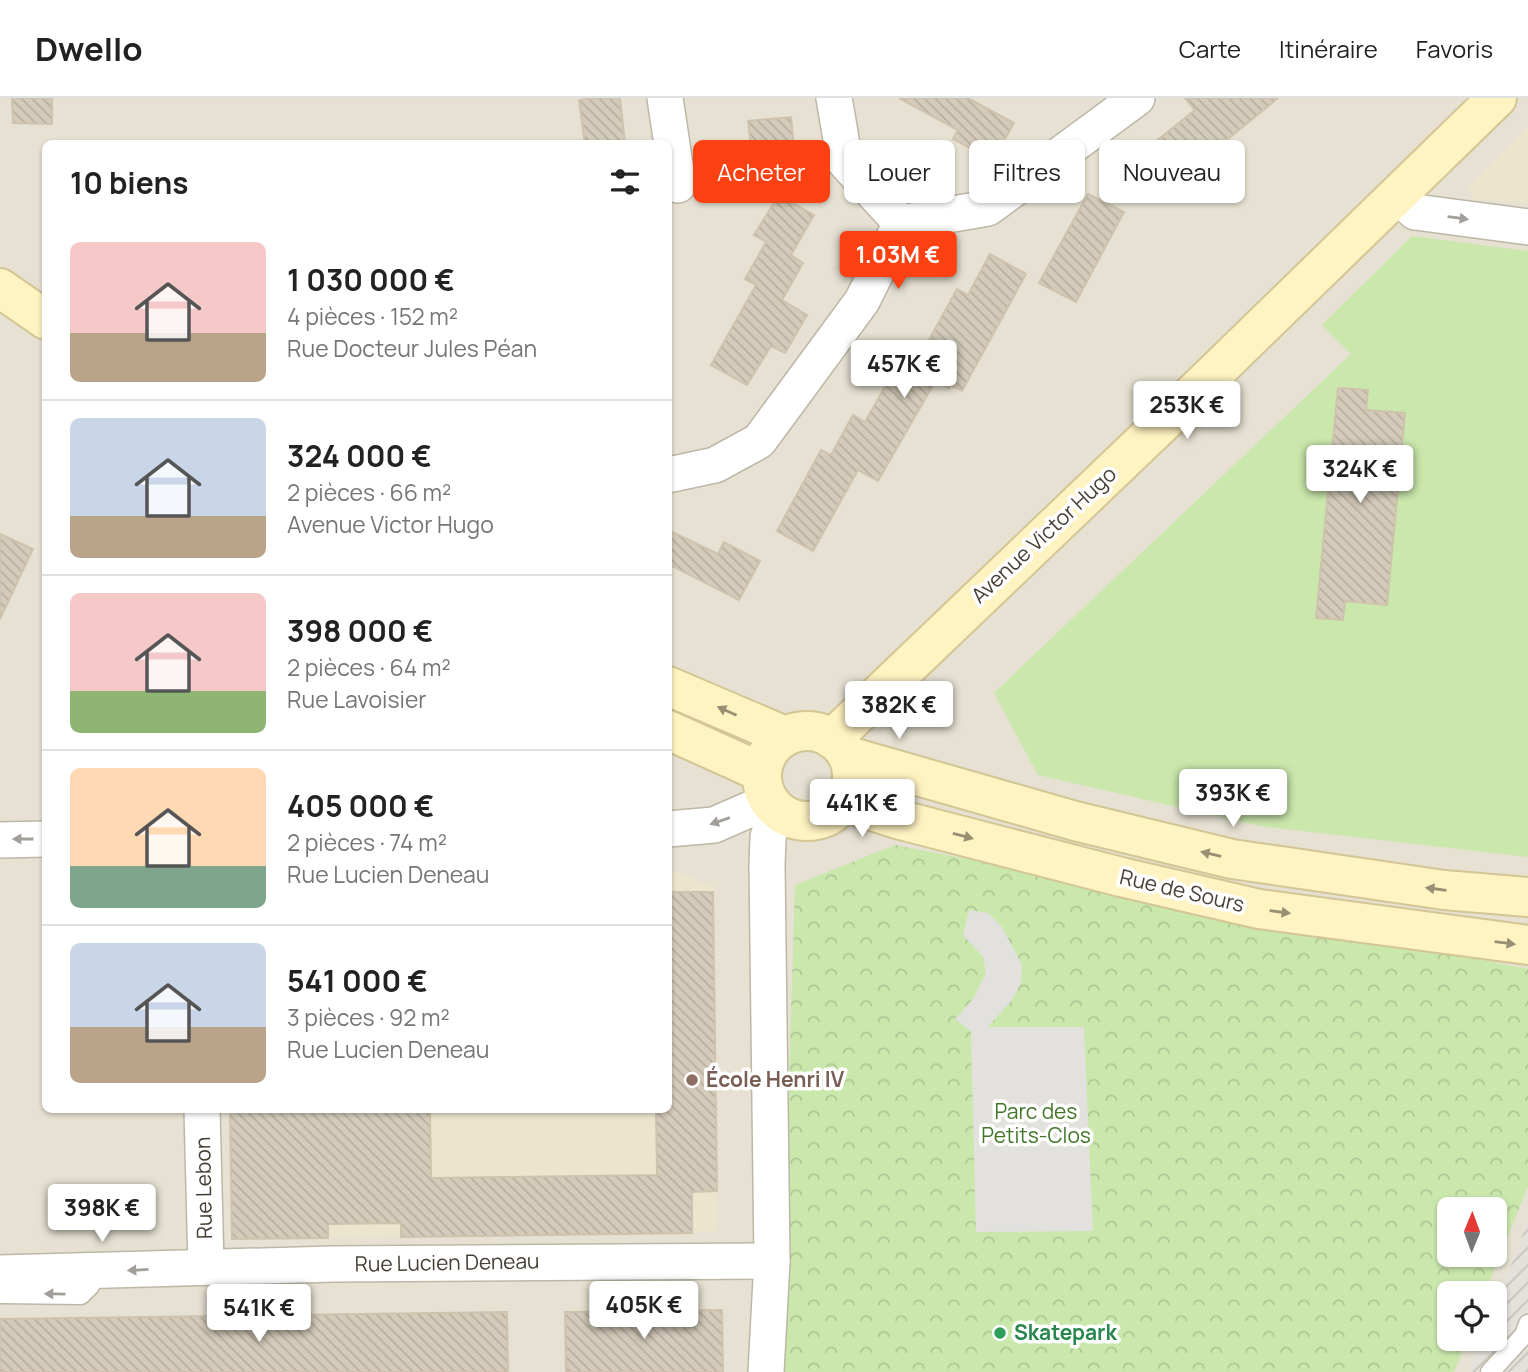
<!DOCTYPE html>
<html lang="fr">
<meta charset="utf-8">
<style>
:root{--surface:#fff;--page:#f6f6f6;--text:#222;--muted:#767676;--line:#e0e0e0;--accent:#fb4112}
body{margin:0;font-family:Manrope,sans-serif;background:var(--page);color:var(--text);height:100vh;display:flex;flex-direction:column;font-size:26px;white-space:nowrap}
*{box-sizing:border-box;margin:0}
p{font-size:23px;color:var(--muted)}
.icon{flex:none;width:38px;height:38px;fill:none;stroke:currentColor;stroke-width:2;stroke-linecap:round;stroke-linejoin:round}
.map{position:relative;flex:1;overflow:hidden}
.side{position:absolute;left:42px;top:42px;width:630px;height:973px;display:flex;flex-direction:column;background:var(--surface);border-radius:10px;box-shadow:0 2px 5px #0004}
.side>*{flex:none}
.banner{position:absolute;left:693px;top:42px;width:665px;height:63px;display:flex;gap:14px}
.needle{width:46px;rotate:1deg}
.fabs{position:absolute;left:1437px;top:1099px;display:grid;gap:14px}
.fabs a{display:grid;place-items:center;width:70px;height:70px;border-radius:10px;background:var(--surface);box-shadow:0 2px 5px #0004;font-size:35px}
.price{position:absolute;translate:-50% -60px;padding:0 16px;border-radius:7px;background:#fff;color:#222;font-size:23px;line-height:46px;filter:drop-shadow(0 2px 4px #0008)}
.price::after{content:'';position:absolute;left:50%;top:42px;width:21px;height:16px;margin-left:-10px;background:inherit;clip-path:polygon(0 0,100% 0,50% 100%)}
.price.active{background:var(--accent);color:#fff}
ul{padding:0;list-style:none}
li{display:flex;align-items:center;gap:21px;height:175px;padding:0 28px}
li+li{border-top:2px solid var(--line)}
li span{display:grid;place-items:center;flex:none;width:196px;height:140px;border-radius:10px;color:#555}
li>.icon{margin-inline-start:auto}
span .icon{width:84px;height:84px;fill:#fffc;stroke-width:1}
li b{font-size:30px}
h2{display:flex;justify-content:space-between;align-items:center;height:84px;padding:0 28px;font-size:30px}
.chip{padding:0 24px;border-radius:10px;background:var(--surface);box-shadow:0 2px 5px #0004;font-size:24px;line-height:63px}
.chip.active{background:var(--accent);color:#fff}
header{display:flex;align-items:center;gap:42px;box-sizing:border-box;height:98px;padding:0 35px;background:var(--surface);border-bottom:2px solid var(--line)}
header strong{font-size:33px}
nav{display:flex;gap:38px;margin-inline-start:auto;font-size:24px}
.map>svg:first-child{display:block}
.residential{fill:#e6e1d2;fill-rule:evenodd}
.industrial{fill:url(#industrial-furrows)}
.education{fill:#ece5ce}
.grass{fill:#cae7ac}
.park{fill:url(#park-crowns);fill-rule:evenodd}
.parking{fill:#e3e1dd}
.building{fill:url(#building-back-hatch);stroke:#cfc3ad;stroke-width:2}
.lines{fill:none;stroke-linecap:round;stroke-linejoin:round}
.lane-casing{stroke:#beb7a7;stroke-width:21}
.street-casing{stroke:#beb7a7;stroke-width:38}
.secondary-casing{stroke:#d3c594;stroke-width:42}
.lane{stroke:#fff;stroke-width:18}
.street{stroke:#fff;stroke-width:35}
.secondary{stroke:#fff3c2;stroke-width:38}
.oneway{fill:#a29f9a}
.oneway2{fill:#999074}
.education-dot{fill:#8d6e63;stroke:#fff;stroke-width:2.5}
.leisure-dot{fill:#2e9e5b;stroke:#fff;stroke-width:2.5}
.labels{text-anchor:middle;stroke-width:7;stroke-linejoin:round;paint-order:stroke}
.street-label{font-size:21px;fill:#453f34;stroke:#fff}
.education-label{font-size:21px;font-weight:bold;fill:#785e54;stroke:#fff;text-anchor:start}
.park-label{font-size:21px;fill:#417627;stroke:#fff}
.leisure-label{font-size:21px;font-weight:bold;fill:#27864d;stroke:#fff;text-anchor:start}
</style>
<header>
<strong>Dwello</strong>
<nav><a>Carte</a><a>Itinéraire</a><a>Favoris</a></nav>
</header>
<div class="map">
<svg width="1528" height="1274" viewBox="0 0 1528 1274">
<defs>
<pattern id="industrial-furrows" width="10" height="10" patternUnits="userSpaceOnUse" patternTransform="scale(1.75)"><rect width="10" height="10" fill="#e4e0da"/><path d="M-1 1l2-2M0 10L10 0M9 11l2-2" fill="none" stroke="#c5c1bc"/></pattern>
<pattern id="park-crowns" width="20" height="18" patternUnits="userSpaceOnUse" patternTransform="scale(1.75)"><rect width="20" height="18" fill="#cae7ac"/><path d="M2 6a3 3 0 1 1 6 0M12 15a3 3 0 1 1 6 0" fill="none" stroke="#afc795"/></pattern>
<pattern id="building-back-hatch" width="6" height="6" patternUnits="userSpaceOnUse" patternTransform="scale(1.75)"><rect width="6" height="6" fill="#d4cbba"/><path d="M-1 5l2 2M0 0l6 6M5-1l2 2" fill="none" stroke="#b7afa0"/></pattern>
</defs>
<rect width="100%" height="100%" fill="#f2efe4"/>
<path class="residential" d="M0,0H1528V1122L1495,1209L1494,1195H1449V1241H1482L1469,1274H0ZM46,46H668V1012H46ZM1449,1111H1494V1157H1449Z"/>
<path class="industrial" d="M1528,1122V1274H1469L1482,1241H1494L1495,1209Z"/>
<g class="education">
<path d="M1528,27V105L1473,101L1468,87Z"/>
<path d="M669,770L699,784L714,787L717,1133L232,1141L230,1012H668Z"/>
</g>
<path class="grass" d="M1412,138L1528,153V759L1260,728L1038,677L994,595L1351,256L1322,227Z"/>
<path class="park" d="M895,747L1528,871V1088L1485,1195H1449V1241H1467L1454,1274H780L795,787ZM1449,1111H1494V1157H1449Z"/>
<path class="parking" d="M969,812L988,815L1002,829L1022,867L1021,885L1011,903L988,929H1084L1093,1133L976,1134L971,933L955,921L973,901L986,875L983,859L963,837Z"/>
<g class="building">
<path d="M12,0H52V26L13,25Z"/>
<path d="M595,0H620L625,46H585L579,2Z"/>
<path d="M899,0H968L1014,25L993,62L953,41L958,32Z"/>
<path d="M1185,0H1278L1223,45L1227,51L1181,88L1150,48L1195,12Z"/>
<path d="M791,19L796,71L754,76L748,23Z"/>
<path d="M1088,96L1124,114L1076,204L1039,185Z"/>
<path d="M779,97L814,117L791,157L803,165L782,202L807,217L785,255L771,248L747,287L711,267L756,187L745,181L766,144L754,137Z"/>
<path d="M990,156L1026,176L962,293L951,287L949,290L936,282L878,383L858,372L813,453L777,433L821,352L831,357L853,317L865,324L900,262L914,269L957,191L968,197Z"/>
<path d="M1338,290L1368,292L1366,312L1405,315L1387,507L1345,503L1343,522L1316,520Z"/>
<path d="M668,432L718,456L724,444L760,463L739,502L668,466Z"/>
<path d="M0,436L33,451L0,521Z"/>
<path d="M668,794H713L717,1093L692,1094V1135L401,1139V1125L328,1126V1140L232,1141L230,1012H430L431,1080L657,1077L656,1012H668Z"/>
<path d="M722,1212L723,1274H566L565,1214Z"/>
<path d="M507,1214L508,1274H0V1221Z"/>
</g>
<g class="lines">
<defs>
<g id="lane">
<path d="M0,1196L81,1197L90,1188L97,1174"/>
<path d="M1490,1274L1524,1237L1528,1226"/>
</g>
<g id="street">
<path d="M665,0L678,87"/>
<path d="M834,0L845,64L901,125"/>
<path d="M1397,97L1415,114L1528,129"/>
<path d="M668,377L715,367L759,343L862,203L901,125L988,110L1137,0"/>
<path d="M668,731L714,727L769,703"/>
<path d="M0,742L46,741"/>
<path d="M202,1012L206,1168"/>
<path d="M0,1175L334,1166L772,1163"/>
<path d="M766,1274L772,1163L767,767L768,739L776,712"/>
</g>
<g id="secondary">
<path d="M0,190L46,222"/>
<path d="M668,588L785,638"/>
<path d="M668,632L761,674"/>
<circle cx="807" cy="678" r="45"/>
<path d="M832,641L1171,317L1497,0"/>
<path d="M848,658L1075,723L1232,761L1444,792L1528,799"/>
<path d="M844,704L897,721L1121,779L1259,811L1528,847"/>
</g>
</defs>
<use href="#lane" class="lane-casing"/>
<use href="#street" class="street-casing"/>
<use href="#secondary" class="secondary-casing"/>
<use href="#lane" class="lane"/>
<use href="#street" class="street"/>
<use href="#secondary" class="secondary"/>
</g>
<defs><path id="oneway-solid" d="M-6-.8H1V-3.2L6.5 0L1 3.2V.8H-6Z" transform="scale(1.75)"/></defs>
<g class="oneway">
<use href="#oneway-solid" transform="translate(1458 120) rotate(7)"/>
<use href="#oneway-solid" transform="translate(720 723) rotate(161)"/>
<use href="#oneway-solid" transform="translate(23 741) rotate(180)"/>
<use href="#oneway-solid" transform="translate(138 1172) rotate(177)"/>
<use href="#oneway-solid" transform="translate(55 1196) rotate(-179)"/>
</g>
<g class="oneway2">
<use href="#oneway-solid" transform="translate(727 613) rotate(-156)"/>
<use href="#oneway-solid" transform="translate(963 738) rotate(15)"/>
<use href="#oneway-solid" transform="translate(1211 756) rotate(-167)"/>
<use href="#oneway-solid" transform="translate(1436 791) rotate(-172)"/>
<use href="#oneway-solid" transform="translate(1280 814) rotate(8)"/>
<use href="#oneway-solid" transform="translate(1505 845) rotate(7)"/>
</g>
<circle class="education-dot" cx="692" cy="982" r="7"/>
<circle class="leisure-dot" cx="1000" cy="1235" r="7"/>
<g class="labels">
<g class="street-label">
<text transform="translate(1044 437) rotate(-43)" y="7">Avenue Victor Hugo</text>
<text transform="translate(1182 793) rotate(13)" y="7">Rue de Sours</text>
<text transform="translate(204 1090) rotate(-91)" y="7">Rue Lebon</text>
<text transform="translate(447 1165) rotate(-1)" y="7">Rue Lucien Deneau</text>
</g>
<g class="education-label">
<text x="706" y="989">École Henri IV</text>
</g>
<g class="park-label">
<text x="1036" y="1021">Parc des<tspan x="1036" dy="24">Petits-Clos</tspan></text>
</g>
<g class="leisure-label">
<text x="1014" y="1242">Skatepark</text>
</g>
</g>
</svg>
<div class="fabs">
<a><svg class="needle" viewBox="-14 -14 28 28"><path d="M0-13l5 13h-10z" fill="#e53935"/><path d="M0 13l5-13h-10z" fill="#767676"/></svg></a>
<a><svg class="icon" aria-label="locate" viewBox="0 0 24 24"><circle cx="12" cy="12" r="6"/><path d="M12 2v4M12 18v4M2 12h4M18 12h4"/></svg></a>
</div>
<b class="price active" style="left:898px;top:193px">1.03M €</b>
<b class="price" style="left:904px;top:302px">457K €</b>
<b class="price" style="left:1187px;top:343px">253K €</b>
<b class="price" style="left:1360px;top:407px">324K €</b>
<b class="price" style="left:899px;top:643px">382K €</b>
<b class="price" style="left:1233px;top:731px">393K €</b>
<b class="price" style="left:862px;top:741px">441K €</b>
<b class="price" style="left:102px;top:1146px">398K €</b>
<b class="price" style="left:644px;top:1243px">405K €</b>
<b class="price" style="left:259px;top:1246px">541K €</b>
<div class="banner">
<a class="chip active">Acheter</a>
<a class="chip">Louer</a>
<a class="chip">Filtres</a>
<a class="chip">Nouveau</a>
</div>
<section class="side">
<h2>10 biens<svg class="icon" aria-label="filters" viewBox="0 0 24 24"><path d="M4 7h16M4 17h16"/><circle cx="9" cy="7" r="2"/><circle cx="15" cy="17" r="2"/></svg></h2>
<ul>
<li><span style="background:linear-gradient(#f6c9c9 65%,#b9a48a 0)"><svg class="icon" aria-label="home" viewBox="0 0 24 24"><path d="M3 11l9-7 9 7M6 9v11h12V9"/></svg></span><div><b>1 030 000 €</b><p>4 pièces · 152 m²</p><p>Rue Docteur Jules Péan</p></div></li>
<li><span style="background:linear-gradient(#c9d6e8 70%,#b9a48a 0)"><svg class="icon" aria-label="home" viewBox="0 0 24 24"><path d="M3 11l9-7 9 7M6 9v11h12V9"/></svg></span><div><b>324 000 €</b><p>2 pièces · 66 m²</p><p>Avenue Victor Hugo</p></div></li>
<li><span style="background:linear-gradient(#f6c9c9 70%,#8fb573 0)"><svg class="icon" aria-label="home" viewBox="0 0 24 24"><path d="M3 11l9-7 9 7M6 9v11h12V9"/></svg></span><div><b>398 000 €</b><p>2 pièces · 64 m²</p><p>Rue Lavoisier</p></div></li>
<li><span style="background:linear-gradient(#ffd9b3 70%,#7fa58c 0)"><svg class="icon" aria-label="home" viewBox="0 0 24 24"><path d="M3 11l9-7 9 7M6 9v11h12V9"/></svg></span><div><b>405 000 €</b><p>2 pièces · 74 m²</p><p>Rue Lucien Deneau</p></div></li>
<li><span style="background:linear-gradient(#c9d6e8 60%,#b9a48a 0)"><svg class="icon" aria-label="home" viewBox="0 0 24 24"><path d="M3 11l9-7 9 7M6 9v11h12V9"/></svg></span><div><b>541 000 €</b><p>3 pièces · 92 m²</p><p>Rue Lucien Deneau</p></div></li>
</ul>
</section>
</div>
